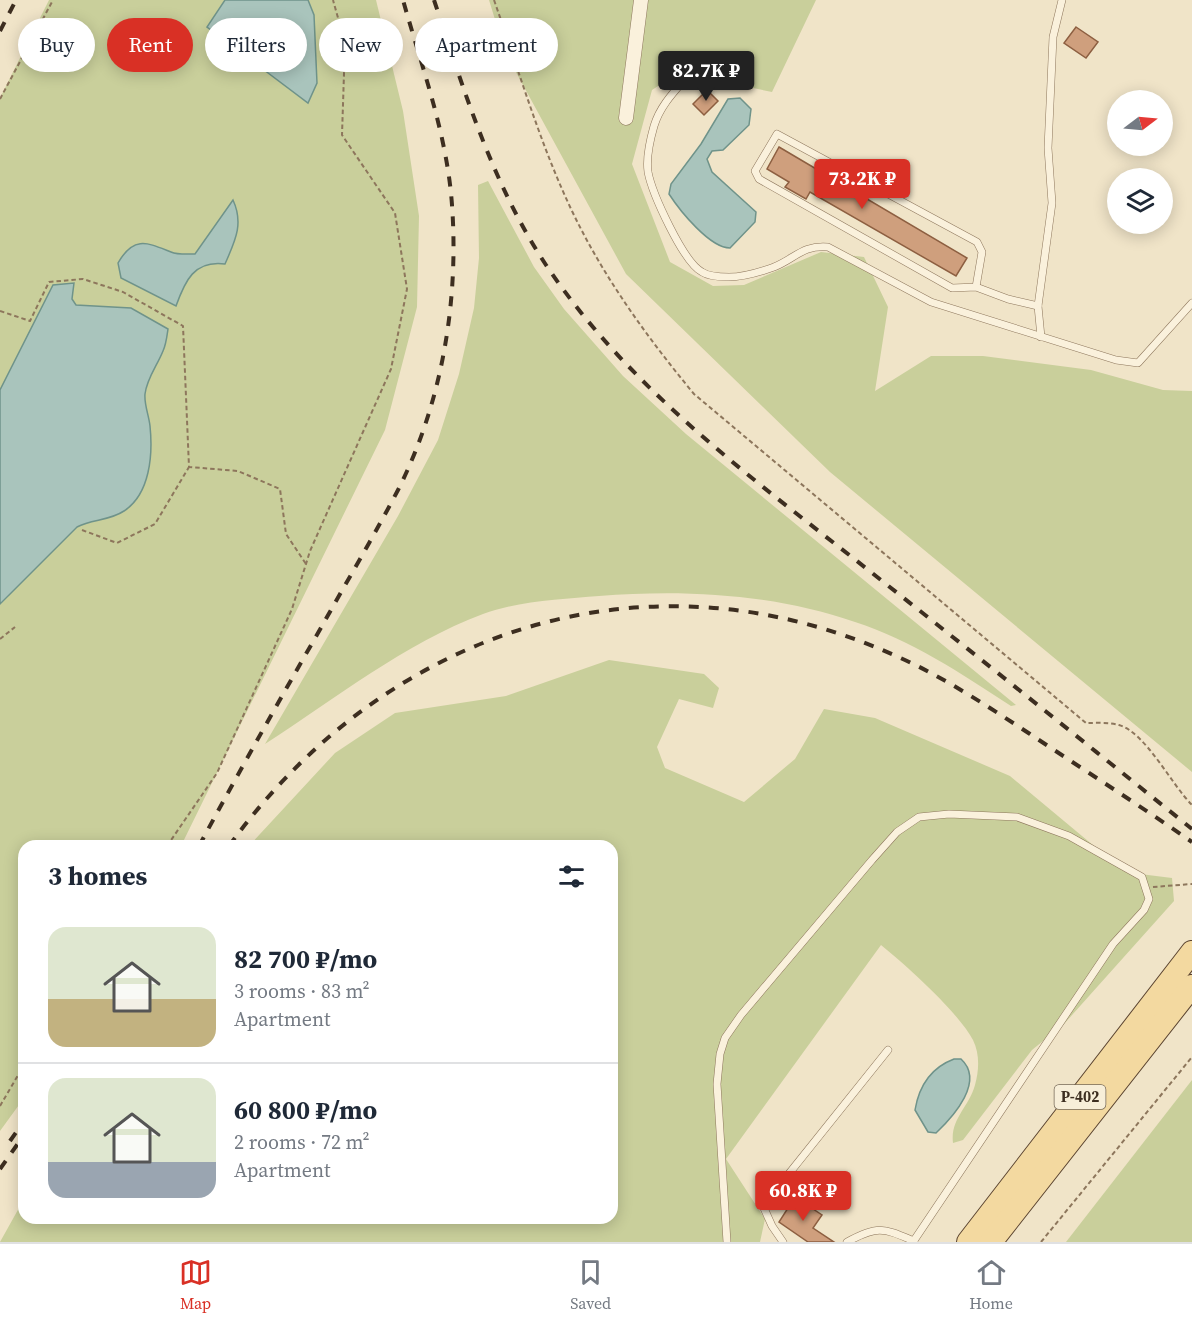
<!DOCTYPE html>
<meta charset="utf-8">
<style>
:root{--surface:#fff;--page:#f6f6f7;--text:#1f2937;--muted:#747a83;--line:#e0e1e3;--accent:#d93025}
body{margin:0;font-family:"Source Serif 4",serif;background:var(--page);color:var(--text);height:100vh;display:flex;flex-direction:column;font-size:22px;white-space:nowrap}
*{box-sizing:border-box;margin:0}
p{font-size:20px;color:var(--muted)}
.icon{flex:none;width:33px;height:33px;fill:none;stroke:currentColor;stroke-width:2;stroke-linecap:round;stroke-linejoin:round}
.map{position:relative;flex:1;overflow:hidden}
.details{position:absolute;left:18px;top:840px;width:600px;height:384px;display:flex;flex-direction:column;background:var(--surface);border-radius:18px;box-shadow:0 3px 15px #0003}
.details>*{flex:none}
.banner{position:absolute;left:18px;top:18px;width:600px;height:54px;display:flex;gap:12px}
.needle{width:39px;rotate:74deg}
.buttons{position:absolute;left:1107px;top:90px;display:grid;gap:12px}
.buttons a{display:grid;place-items:center;width:66px;height:66px;border-radius:50%;background:var(--surface);box-shadow:0 3px 15px #0003;font-size:30px}
.price{position:absolute;translate:-50% -51px;padding:0 14px;border-radius:6px;background:var(--accent);color:#fff;font-size:20px;line-height:39px;filter:drop-shadow(0 2px 3px #0008)}
.price::after{content:'';position:absolute;left:50%;top:36px;width:18px;height:14px;margin-left:-9px;background:inherit;clip-path:polygon(0 0,100% 0,50% 100%)}
.price.current{background:#222;color:#fff}
ul{padding:0;list-style:none}
li{display:flex;align-items:center;gap:18px;height:150px;padding:0 30px}
li+li{border-top:2px solid var(--line)}
li span{display:grid;place-items:center;flex:none;width:168px;height:120px;border-radius:18px;color:#555}
li>.icon{margin-inline-start:auto}
span .icon{width:72px;height:72px;fill:#fffc;stroke-width:1}
li b{font-size:26px}
h2{display:flex;justify-content:space-between;align-items:center;height:72px;padding:0 30px;font-size:26px}
.tag{padding:0 21px;border-radius:27px;background:var(--surface);box-shadow:0 3px 15px #0003;font-size:21px;line-height:54px}
.tag.current{background:var(--accent);color:#fff}
.tabs{display:flex;justify-content:space-around;align-items:center;height:84px;border-top:2px solid var(--line);background:var(--surface);font-size:16px;color:var(--muted)}
.tabs a{display:grid;justify-items:center;gap:3px}
.tabs .current{color:var(--accent)}
.map>svg:first-child{display:block}
.green{fill:#c9cf9b}
.water{fill:#a9c4bc;stroke:#6f938a;stroke-width:1.5}
.building{fill:#cf9f7d;stroke:#8d5f41;stroke-width:1.5}
.lines{fill:none;stroke-linecap:round;stroke-linejoin:round}
.service-casing{stroke:#8d765c;stroke-width:8}
.minor-casing{stroke:#8d765c;stroke-width:15}
.primary-casing{stroke:#5b4430;stroke-width:24}
.path{stroke:#8d765c;stroke-width:2;stroke-dasharray:4.5 3;stroke-linecap:butt}
.service{stroke:#faf1dc;stroke-width:7}
.minor{stroke:#faf1dc;stroke-width:14}
.primary{stroke:#f3d9a0;stroke-width:22}
.rail{stroke:#3d2e20;stroke-width:4;stroke-dasharray:10 10;stroke-linecap:butt}
.labels{text-anchor:middle;stroke-width:5;stroke-linejoin:round;paint-order:stroke}
.shield{fill:#f7eed8;stroke:#756857;stroke-width:1.5}
.shield-label{font-size:15px;font-weight:bold;fill:#3d2e20}
</style>
<div class="map">
<svg width="1192" height="1242" viewBox="0 0 1192 1242">
<rect width="100%" height="100%" fill="#f0e4c8"/>
<g class="green">
<path d="M49,0H225L207,27L314,15L308,0H376L403,111L419,216L417,307L385,430L181,846H24V1098L0,1131V98Z"/>
<path d="M489,0H816L772,92L734,84L699,59L652,90L632,164L670,262L713,286L744,285L821,252L864,257L888,307L875,391L931,356H983L1091,370L1163,390L1192,391V772L830,472L626,274L505,52Z"/>
<path d="M488,181L534,267L564,309L623,376L686,434L1016,705L1011,706C962,674 911,640 855,622C773,594 685,589 599,596C563,599 517,601 483,614C405,643 335,699 265,744L398,516L438,440L459,374L474,308L479,258L478,185Z"/>
<path d="M609,660L704,674L719,688L713,708L679,699L657,747L665,768L744,802L795,759L824,709L875,718L1010,776L1100,851L1132,873L1172,878L1174,901L1064,1024L1032,1050L963,1140L953,1143C950,1119 969,1107 975,1085C979,1071 980,1054 973,1040C958,1012 907,966 881,945L726,1159L765,1219L760,1242H0L24,1199V1218H612V846H249L335,753L395,713L506,696Z"/>
<path d="M1192,1080V1242H1066Z"/>
</g>
<g class="water">
<path d="M225,0H308L314,15L317,83L308,103L207,27Z"/>
<path d="M740,98L751,109L749,125L723,150L712,151L707,159L712,172L756,212L755,222L730,248C710,248 680,211 669,194L671,184L701,144L728,99Z"/>
<path d="M233,200C244,224 235,241 225,264C194,260 185,281 176,306L121,278L118,263C134,235 148,243 171,252C178,255 188,254 195,254Z"/>
<path d="M74,283L72,299L76,305L131,308L168,329C167,336 166,345 163,351C157,366 147,378 145,394C144,404 149,416 150,426C153,455 150,494 124,511C109,521 92,519 77,527L0,604V390L53,285Z"/>
<path d="M954,1059H961C985,1081 954,1116 936,1133L928,1132L915,1110C919,1086 930,1068 954,1059Z"/>
</g>
<g class="building">
<path d="M1076,27L1098,42L1086,58L1064,43Z"/>
<path d="M707,90L718,101L704,115L693,104Z"/>
<path d="M779,147L967,258L956,276L810,192L806,199L785,187L789,182L767,169Z"/>
<path d="M795,1197L822,1215L813,1228L834,1242H808L779,1222Z"/>
</g>
<g class="lines">
<defs>
<g id="service">
<path d="M693,70C678,88 661,103 654,126C650,140 646,158 648,172C652,193 683,262 702,272C708,276 722,277 729,277C744,277 760,272 774,267C796,258 802,245 828,247L931,302L1116,360L1138,363L1192,303"/>
<path d="M976,287L982,252L977,242L777,134L755,171L759,179L952,288L976,287L1008,299L1038,306"/>
<path d="M1041,337L1038,306L1052,203L1048,148L1053,37L1062,0"/>
<path d="M727,1242L717,1084L720,1054L725,1038L741,1015L872,860L897,832L919,817L949,814L1017,817L1069,836L1142,877L1149,899L1144,910L1113,944L913,1242"/>
<path d="M783,1242L772,1226L763,1206L888,1050"/>
<path d="M847,1242C878,1225 883,1228 914,1241"/>
</g>
<path id="minor" d="M626,118L641,0"/>
<g id="primary">
<path d="M968,1242L1192,952"/>
<path d="M991,1242L1192,986"/>
</g>
</defs>
<use href="#service" class="service-casing"/>
<use href="#minor" class="minor-casing"/>
<use href="#primary" class="primary-casing"/>
<g class="path">
<path d="M494,0C519,71 540,144 572,211C604,278 647,337 694,394L1086,723C1096,723 1109,722 1119,725C1146,733 1171,784 1192,805"/>
<path d="M0,99L53,0"/>
<path d="M0,311L30,321L49,282L83,279L123,292L183,326L189,467L238,471L280,489L286,534L306,564"/>
<path d="M82,530L117,543L155,524L189,467"/>
<path d="M0,639L15,627"/>
<path d="M167,846L217,773L292,609L310,551L391,369L407,289L395,213L342,135L345,43L333,0"/>
<path d="M1153,887L1192,884"/>
<path d="M0,1106L24,1065"/>
<path d="M1041,1242L1192,1057"/>
</g>
<use href="#service" class="service"/>
<use href="#minor" class="minor"/>
<use href="#primary" class="primary"/>
<g class="rail">
<path d="M434,0C464,91 493,185 546,265C629,389 752,478 867,569C976,655 1084,742 1192,829"/>
<path d="M0,31L16,0"/>
<path d="M199,846C239,772 280,699 322,626C347,581 374,536 398,490C442,403 459,301 452,205C447,134 422,68 403,0"/>
<path d="M229,846C386,629 647,543 896,656C944,677 987,706 1030,734C1084,770 1139,805 1192,842"/>
<path d="M10,1141L24,1121"/>
<path d="M0,1169L24,1135"/>
</g>
</g>
<g class="labels">
<rect class="shield" x="1054.5" y="1085" width="51" height="24" rx="4.5"/>
<g class="shield-label">
<text x="1080" y="1102">Р-402</text>
</g>
</g>
</svg>
<div class="buttons">
<a><svg class="needle" viewBox="-14 -14 28 28"><path d="M0-13l5 13h-10z" fill="#e53935"/><path d="M0 13l5-13h-10z" fill="#747a83"/></svg></a>
<a><svg class="icon" aria-label="layers" viewBox="0 0 24 24"><path d="M12 4l9 5-9 5-9-5zM3 14l9 5 9-5"/></svg></a>
</div>
<b class="price current" style="left:706px;top:102px">82.7K ₽</b>
<b class="price" style="left:862px;top:210px">73.2K ₽</b>
<b class="price" style="left:803px;top:1222px">60.8K ₽</b>
<div class="banner">
<a class="tag">Buy</a>
<a class="tag current">Rent</a>
<a class="tag">Filters</a>
<a class="tag">New</a>
<a class="tag">Apartment</a>
</div>
<section class="details">
<h2>3 homes<svg class="icon" aria-label="filters" viewBox="0 0 24 24"><path d="M4 7h16M4 17h16"/><circle cx="9" cy="7" r="2"/><circle cx="15" cy="17" r="2"/></svg></h2>
<ul>
<li><span style="background:linear-gradient(#dfe7d0 60%,#c2b280 0)"><svg class="icon" aria-label="home" viewBox="0 0 24 24"><path d="M3 11l9-7 9 7M6 9v11h12V9"/></svg></span><div><b>82 700 ₽/mo</b><p>3 rooms · 83 m²</p><p>Apartment</p></div></li>
<li><span style="background:linear-gradient(#dfe7d0 70%,#9aa5b1 0)"><svg class="icon" aria-label="home" viewBox="0 0 24 24"><path d="M3 11l9-7 9 7M6 9v11h12V9"/></svg></span><div><b>60 800 ₽/mo</b><p>2 rooms · 72 m²</p><p>Apartment</p></div></li>
</ul>
</section>
</div>
<nav class="tabs">
<a class="current"><svg class="icon" aria-label="map" viewBox="0 0 24 24"><path d="M3 6l6-2 6 2 6-2v14l-6 2-6-2-6 2zM9 4v14M15 6v14"/></svg>Map</a>
<a><svg class="icon" aria-label="saved" viewBox="0 0 24 24"><path d="M7 4h10v16l-5-4-5 4z"/></svg>Saved</a>
<a><svg class="icon" aria-label="home" viewBox="0 0 24 24"><path d="M3 11l9-7 9 7M6 9v11h12V9"/></svg>Home</a>
</nav>
